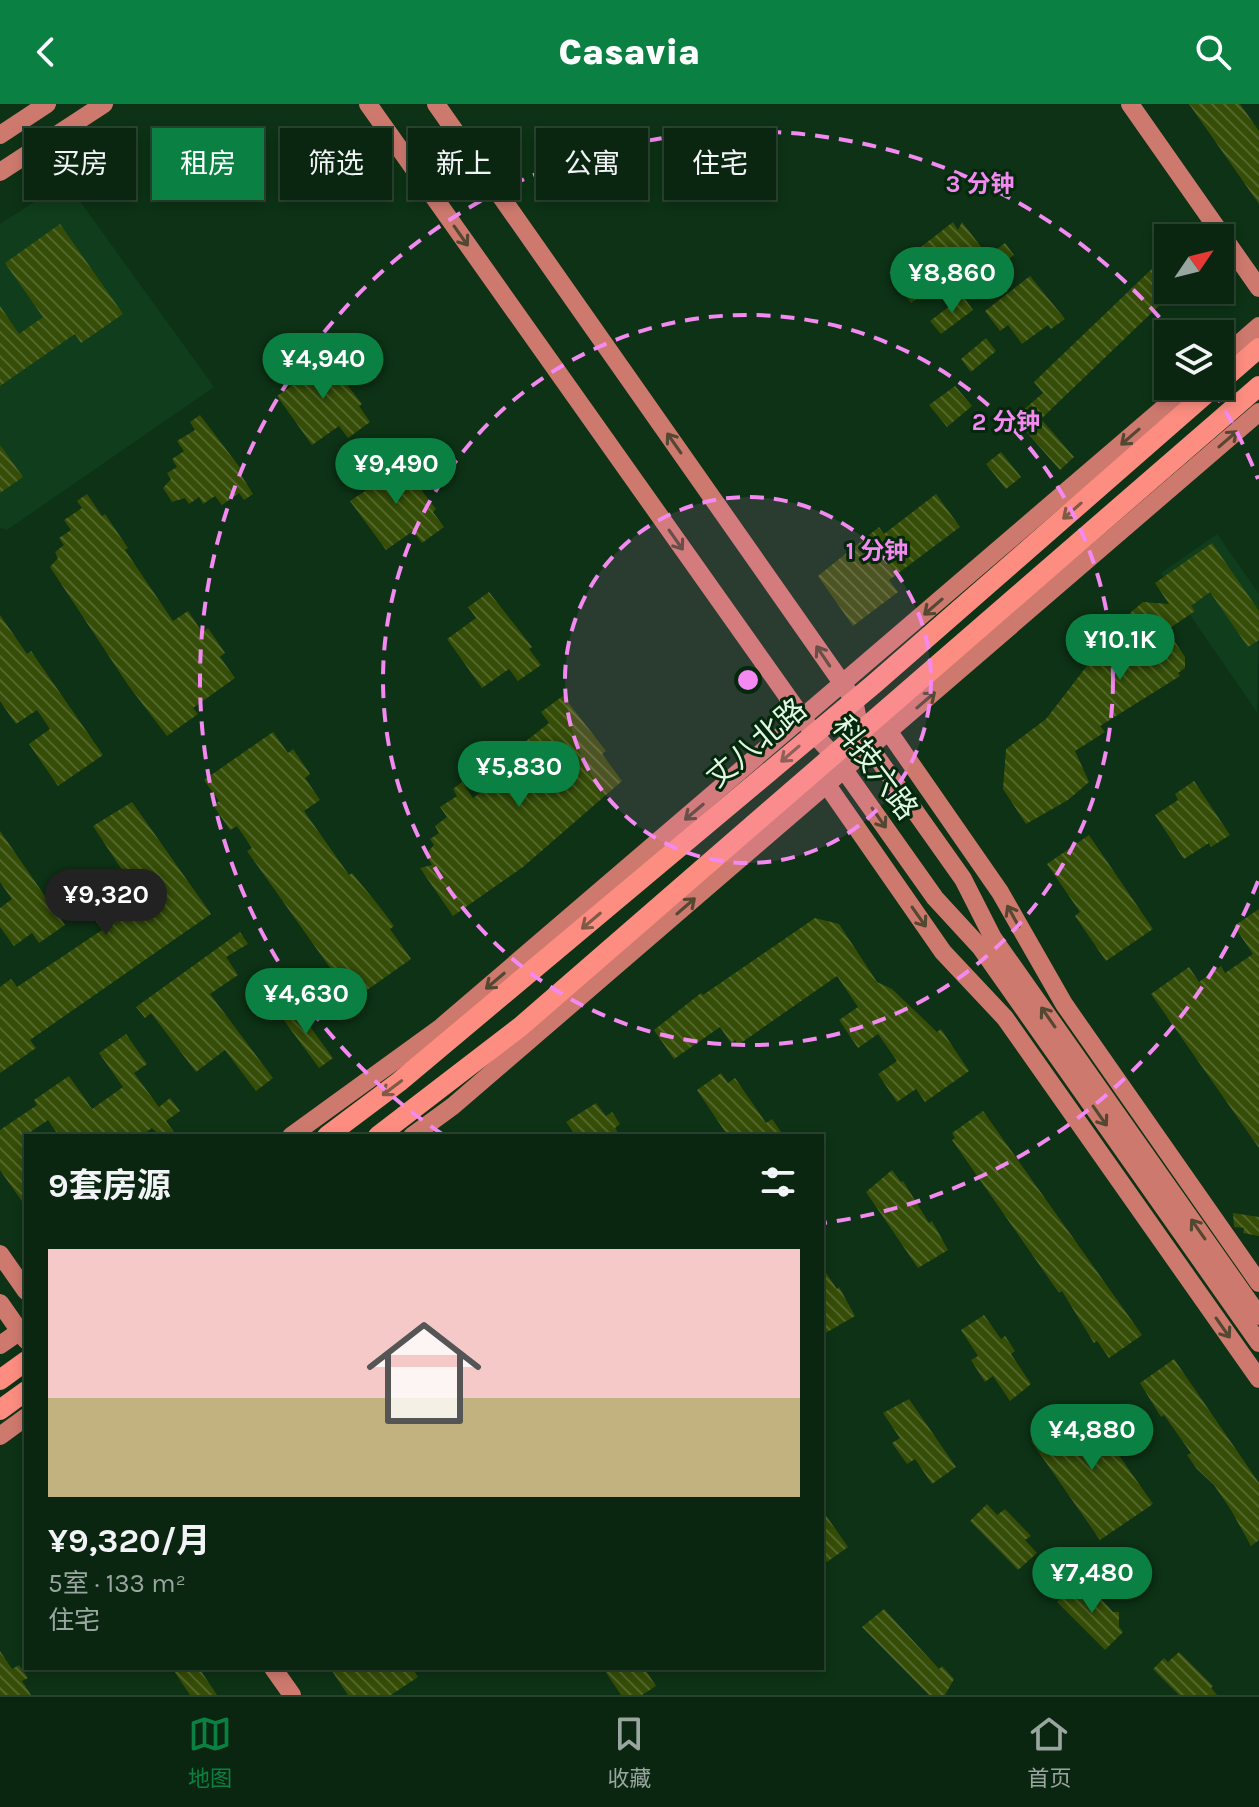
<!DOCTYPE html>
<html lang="zh">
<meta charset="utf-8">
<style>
:root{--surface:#0a2610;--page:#132e19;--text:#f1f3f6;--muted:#99a59f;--line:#2a4330;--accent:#0b8043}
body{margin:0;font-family:Karla,"Noto Sans SC",sans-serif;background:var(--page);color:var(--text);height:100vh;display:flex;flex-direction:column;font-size:30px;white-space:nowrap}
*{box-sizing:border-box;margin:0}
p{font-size:26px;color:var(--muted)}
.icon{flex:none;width:44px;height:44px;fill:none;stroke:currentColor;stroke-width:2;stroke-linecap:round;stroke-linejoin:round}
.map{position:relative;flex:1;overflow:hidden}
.drawer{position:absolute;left:24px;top:1030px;width:800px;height:536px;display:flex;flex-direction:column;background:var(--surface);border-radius:0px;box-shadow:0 4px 12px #0003,0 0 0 2px var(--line)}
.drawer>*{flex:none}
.guide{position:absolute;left:24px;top:24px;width:800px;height:72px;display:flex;gap:16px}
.needle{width:52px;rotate:55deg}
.tools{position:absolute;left:1154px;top:120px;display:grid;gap:16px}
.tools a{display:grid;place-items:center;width:80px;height:80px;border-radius:0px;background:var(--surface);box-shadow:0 4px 12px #0003,0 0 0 2px var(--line);font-size:40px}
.price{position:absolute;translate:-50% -68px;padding:0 18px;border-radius:28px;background:var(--accent);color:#fff;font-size:26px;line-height:52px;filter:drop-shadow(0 2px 4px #0008)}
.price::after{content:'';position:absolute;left:50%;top:48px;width:24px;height:18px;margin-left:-12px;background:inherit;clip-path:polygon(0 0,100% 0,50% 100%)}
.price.active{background:#222;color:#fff}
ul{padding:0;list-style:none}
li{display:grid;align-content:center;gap:16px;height:424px;padding:0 24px}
li span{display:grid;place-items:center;height:248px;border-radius:0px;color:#555}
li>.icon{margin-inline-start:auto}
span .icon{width:144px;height:144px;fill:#fffc;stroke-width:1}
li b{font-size:34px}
h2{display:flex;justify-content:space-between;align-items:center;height:96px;padding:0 24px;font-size:34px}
.pill{padding:0 28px;border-radius:0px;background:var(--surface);box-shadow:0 4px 12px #0003,0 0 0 2px var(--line);font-size:28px;line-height:72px}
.pill.active{background:var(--accent);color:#fff}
header{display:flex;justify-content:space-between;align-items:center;height:104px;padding:0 24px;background:var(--accent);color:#fff;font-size:36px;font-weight:800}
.menu{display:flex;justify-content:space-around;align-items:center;height:112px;border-top:2px solid var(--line);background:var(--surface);font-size:22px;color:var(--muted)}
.menu a{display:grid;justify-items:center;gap:4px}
.menu .active{color:var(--accent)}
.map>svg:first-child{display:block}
.built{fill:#103d1b}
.building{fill:url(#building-back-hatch)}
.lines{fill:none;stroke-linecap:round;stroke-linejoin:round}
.secondary{stroke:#ce796e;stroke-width:18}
.primary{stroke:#fc8d80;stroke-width:20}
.oneway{stroke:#544833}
.oneway2{stroke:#805a46}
.ring{fill:none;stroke:#f389f1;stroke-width:4;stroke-dasharray:14 10}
.labels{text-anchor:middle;stroke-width:6;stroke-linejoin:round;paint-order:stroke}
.street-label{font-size:30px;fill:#e2f6e4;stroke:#03280c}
.centre{fill:#f389f1;stroke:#03280c;stroke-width:4}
.ring-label{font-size:24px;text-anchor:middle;font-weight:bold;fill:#f389f1;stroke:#03280c;stroke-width:6;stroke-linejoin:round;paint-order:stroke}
</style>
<header><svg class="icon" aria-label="back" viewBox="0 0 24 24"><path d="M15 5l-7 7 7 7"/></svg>Casavia<svg class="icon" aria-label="search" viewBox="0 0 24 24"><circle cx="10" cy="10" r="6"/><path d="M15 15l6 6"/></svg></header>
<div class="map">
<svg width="1259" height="1591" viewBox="0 0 1259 1591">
<defs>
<pattern id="building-back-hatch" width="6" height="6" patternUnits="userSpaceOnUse" patternTransform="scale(2)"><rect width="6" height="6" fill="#354d07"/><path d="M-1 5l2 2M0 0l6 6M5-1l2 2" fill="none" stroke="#52672b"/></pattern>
</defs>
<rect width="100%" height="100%" fill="#0d3215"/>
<g class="built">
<path d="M66,78L214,283L7,426L0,424V120Z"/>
<path d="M1217,430L1259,490L1257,608L1161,469Z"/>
</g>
<g class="building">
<path d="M1189,0H1240L1259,27V100Z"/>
<path d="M953,118L958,126L962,118L988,152L1005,139L1014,151L986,172L971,152L911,199L889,168Z"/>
<path d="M60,120L123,210L81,239L75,230L0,282V202L19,230L43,213L5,159Z"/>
<path d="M1159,158L1168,168V193L1041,315L1074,353L1060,366L1014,314L1043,289L1034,278Z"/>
<path d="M1030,172L1065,215L1051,225L1048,221L1022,240L1008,221L1000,227L985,207Z"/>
<path d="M963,192L973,206L941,230L930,217Z"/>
<path d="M986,234L996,247L971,268L961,255Z"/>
<path d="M319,245L362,300L359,302L370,318L348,334L339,322L312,341L277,292L306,272L298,260Z"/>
<path d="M955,282L972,302L947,323L929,301Z"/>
<path d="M200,311L241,365L238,366L253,390L244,396L239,389L222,401L215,392L203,400L199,393L189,400L185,394L172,398L163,384L171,375L167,369L177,363L172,355L184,347L177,337L195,326L190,318Z"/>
<path d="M0,341L23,373L0,389Z"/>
<path d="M1001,348L1021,373L1006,385L986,360Z"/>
<path d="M393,350L436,405L433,408L444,423L422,439L413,427L386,446L350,397L380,377L371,366Z"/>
<path d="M87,390L102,412L105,410L128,444L125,446L173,517L188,507L202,528L208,524L225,549L220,553L235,574L193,604L198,610L167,632L128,581L50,463L58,454L55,448L64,441L59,434L71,426L64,416L82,404L77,397Z"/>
<path d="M936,390L960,423L889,476L898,488L853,522L818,472L879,423L884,430Z"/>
<path d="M1212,439L1259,507V536L1248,543L1210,488L1191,502L1195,507L1167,526L1185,553V564L1178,569L1180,572L1100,622L1105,628L1075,647L1089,678L1068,696L1026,720L1003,685L1006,645L1046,615L1123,515L1143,498L1169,500L1155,479Z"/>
<path d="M489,488L532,543L529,545L541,561L518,577L509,565L482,584L447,535L476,514L468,503Z"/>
<path d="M0,511L27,550L31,547L103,651L58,682L29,640L50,625L37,606L16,620L0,597Z"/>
<path d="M563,592L606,647L602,650L622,677L523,763L453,812L420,764L432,761L426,750L434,741L430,735L439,729L435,722L447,713L440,703L457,692L453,685L462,678L473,694L496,677L503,671L507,652L549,619L541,608Z"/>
<path d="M273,628L288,649L293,645L310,670L305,674L320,696L304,707L349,771L352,769L379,802L394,822L390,825L411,855L353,896L247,747L252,744L237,722L230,726L213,701L219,697L204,676Z"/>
<path d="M1194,677L1230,731L1211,743L1209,739L1184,755L1155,711L1178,696L1175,690Z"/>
<path d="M132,698L211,810L30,936L36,944L0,969V883L11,875L17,883L102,826L95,816L136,787L93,722Z"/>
<path d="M0,727L65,821L39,839L32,829L14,842L0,823V804L12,795L0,778Z"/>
<path d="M1089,731L1153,825L1106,857L1075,812L1080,808L1047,760Z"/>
<path d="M1259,805V1044L1151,890L1189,863L1199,878L1221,862L1225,869L1253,850L1234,822Z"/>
<path d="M815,814L839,820L877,878L892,885L937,928L941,925L969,967L925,998L916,985L897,998L878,970L897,957L878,930L858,944L839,916L858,903L837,872L738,941L735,936L731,939L720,923L674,955L654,926L701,889L703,891Z"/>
<path d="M240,828L248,840L226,853L238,871L210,890L273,974L256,987L225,946L196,968L151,909L145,914L136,903Z"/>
<path d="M294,901L333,954L319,964L280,911Z"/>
<path d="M126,930L147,960L134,969L159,1003L170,994L180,1007L166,1017L177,1032H160L152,1024L141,1032H59L48,1016L26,1031V1103L0,1066V1026L37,1001L34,996L69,972L92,1005L123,983L99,949Z"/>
<path d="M721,969L728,979L735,974L766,1019L772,1015L784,1032H728L697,986Z"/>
<path d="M596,999L606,1012L612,1008L620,1020L615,1024L620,1032H576L566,1018Z"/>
<path d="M983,1007L1142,1231L1109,1254L1097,1237L1094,1239L1062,1187L1059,1189L952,1036L955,1034L952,1029Z"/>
<path d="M892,1066L901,1078L903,1077L929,1119L932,1117L948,1146L918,1164L866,1088Z"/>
<path d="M1233,1109L1259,1113V1132L1243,1129L1244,1124L1234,1123Z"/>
<path d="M822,1163L837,1185L839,1183L855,1212L822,1231Z"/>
<path d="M984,1211L1001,1235L1005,1232L1015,1247L1011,1250L1031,1280L1010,1297L993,1272L985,1278L971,1256L978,1252L961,1226Z"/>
<path d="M1174,1255L1259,1379V1436L1251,1442L1231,1406L1214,1381L1197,1365L1187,1351L1191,1349L1164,1311L1161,1313L1140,1279Z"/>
<path d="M909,1295L956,1363L932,1380L915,1355L907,1360L892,1339L900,1334L883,1309Z"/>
<path d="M1083,1300L1153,1400L1100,1436L1031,1337Z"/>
<path d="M987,1400L997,1411L1005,1405L1031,1432L1025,1436L1037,1449L1018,1466L970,1417Z"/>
<path d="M822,1406L848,1443L827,1458L822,1452Z"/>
<path d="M1074,1480L1084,1491L1092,1485L1113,1508H1119V1523L1123,1528L1105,1546L1057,1498Z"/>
<path d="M884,1505L939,1565L942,1562L954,1575L945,1591H929L862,1523Z"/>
<path d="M0,1547L12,1565L19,1561L28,1574L22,1577L31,1591H0Z"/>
<path d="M1179,1548L1213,1582L1211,1584L1217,1591H1179L1153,1565L1164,1554L1168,1558Z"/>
<path d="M172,1564H199L217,1591H190Z"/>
<path d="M330,1564H412L418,1573L391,1591H348Z"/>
<path d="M603,1564H644L656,1582L642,1591H621Z"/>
</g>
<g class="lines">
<g class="secondary">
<path d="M368,0L814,630L835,653L935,794L981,844L1259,1239"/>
<path d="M436,0L854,596L861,631L963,775L993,834L1259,1212"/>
<path d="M1130,0L1259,184"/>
<path d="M0,31L47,0"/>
<path d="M0,68L104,0"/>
<path d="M1220,256L1259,222"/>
<path d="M880,629L889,628L1000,788L1064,900L1259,1179"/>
<path d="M830,671L827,681L943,848L1005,914L1259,1275"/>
<path d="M291,1032L440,924L1189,282"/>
<path d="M412,1032L453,1002L1259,308"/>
<path d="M0,1150L26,1187"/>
<path d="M0,1199L26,1236"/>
<path d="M0,1241L26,1223"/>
<path d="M0,1332L26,1313"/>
<path d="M273,1564L292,1591"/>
</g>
<g class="primary">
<path d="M1220,278L1259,244"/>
<path d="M327,1032L399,978L874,580L1215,282"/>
<path d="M378,1032L520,923L1259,282"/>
<path d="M0,1276L26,1257"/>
<path d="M0,1306L26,1287"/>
</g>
</g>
<defs><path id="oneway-shaft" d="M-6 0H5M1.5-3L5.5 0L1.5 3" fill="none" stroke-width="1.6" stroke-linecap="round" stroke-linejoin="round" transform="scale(2)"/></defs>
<g class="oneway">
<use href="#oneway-shaft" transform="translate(461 132) rotate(55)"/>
<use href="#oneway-shaft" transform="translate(1130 333) rotate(139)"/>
<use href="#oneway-shaft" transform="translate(1228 335) rotate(-41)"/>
<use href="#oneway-shaft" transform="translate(674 339) rotate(-125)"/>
<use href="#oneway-shaft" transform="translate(676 436) rotate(55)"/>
<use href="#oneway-shaft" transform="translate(933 503) rotate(139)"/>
<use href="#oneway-shaft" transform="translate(823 552) rotate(-124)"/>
<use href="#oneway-shaft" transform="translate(926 596) rotate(-41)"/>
<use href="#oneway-shaft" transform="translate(694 708) rotate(140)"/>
<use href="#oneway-shaft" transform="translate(879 714) rotate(55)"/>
<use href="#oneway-shaft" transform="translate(686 802) rotate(-41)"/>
<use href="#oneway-shaft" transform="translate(1013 812) rotate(-119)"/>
<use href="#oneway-shaft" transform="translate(919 813) rotate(55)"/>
<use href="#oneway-shaft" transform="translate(495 877) rotate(140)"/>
<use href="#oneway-shaft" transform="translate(1048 913) rotate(-125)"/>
<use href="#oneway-shaft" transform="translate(1100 1012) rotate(55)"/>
<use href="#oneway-shaft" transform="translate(1198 1125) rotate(-125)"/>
<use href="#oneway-shaft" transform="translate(1223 1224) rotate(55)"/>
</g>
<g class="oneway2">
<use href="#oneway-shaft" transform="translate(1072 407) rotate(139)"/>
<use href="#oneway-shaft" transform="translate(790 650) rotate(139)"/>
<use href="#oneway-shaft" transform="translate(591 817) rotate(140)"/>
<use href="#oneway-shaft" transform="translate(392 984) rotate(143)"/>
</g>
<circle cx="748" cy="576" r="183" fill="#f389f1" fill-opacity=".12"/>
<g class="ring">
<circle cx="748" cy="576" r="183"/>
<circle cx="748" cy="576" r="365"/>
<path d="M1258 777A548 548 0 0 1 824 1119M442 1030A548 548 0 1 1 1171 227M1213 286A548 548 0 0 1 1258 375"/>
</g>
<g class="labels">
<g class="street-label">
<text transform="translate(756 639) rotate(-40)" y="10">丈八北路</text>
<text transform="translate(875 664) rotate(53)" y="10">科技六路</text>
</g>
</g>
<circle cx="748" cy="576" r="12" class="centre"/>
<g class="ring-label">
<text x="980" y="88">3 分钟</text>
<text x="1006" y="326">2 分钟</text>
<text x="877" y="455">1 分钟</text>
</g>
</svg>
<div class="tools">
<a><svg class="needle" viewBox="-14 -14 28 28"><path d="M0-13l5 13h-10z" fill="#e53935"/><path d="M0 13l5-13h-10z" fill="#99a59f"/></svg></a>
<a><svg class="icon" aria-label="layers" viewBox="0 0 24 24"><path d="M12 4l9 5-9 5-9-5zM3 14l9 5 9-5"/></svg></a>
</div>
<b class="price" style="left:952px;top:211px">¥8,860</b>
<b class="price" style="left:323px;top:297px">¥4,940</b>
<b class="price" style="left:396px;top:402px">¥9,490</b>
<b class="price" style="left:1120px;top:578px">¥10.1K</b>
<b class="price" style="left:519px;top:705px">¥5,830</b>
<b class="price active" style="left:106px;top:833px">¥9,320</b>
<b class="price" style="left:306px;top:932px">¥4,630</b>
<b class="price" style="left:1092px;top:1368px">¥4,880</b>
<b class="price" style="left:1092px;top:1511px">¥7,480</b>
<div class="guide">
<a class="pill">买房</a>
<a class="pill active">租房</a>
<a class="pill">筛选</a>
<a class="pill">新上</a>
<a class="pill">公寓</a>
<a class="pill">住宅</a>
</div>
<section class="drawer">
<h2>9套房源<svg class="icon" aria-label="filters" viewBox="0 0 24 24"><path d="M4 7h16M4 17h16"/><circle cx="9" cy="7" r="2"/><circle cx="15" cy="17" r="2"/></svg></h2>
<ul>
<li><span style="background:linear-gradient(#f6c9c9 60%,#c2b280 0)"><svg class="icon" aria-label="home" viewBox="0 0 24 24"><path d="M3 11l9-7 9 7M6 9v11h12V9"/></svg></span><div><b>¥9,320/月</b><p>5室 · 133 m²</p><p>住宅</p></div></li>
</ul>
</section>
</div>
<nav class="menu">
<a class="active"><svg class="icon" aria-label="map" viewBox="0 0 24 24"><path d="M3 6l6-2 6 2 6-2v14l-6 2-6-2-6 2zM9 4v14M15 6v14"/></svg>地图</a>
<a><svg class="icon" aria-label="saved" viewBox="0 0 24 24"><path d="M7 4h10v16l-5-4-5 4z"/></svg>收藏</a>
<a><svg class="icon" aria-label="home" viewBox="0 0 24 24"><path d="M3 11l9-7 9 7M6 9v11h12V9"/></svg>首页</a>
</nav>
